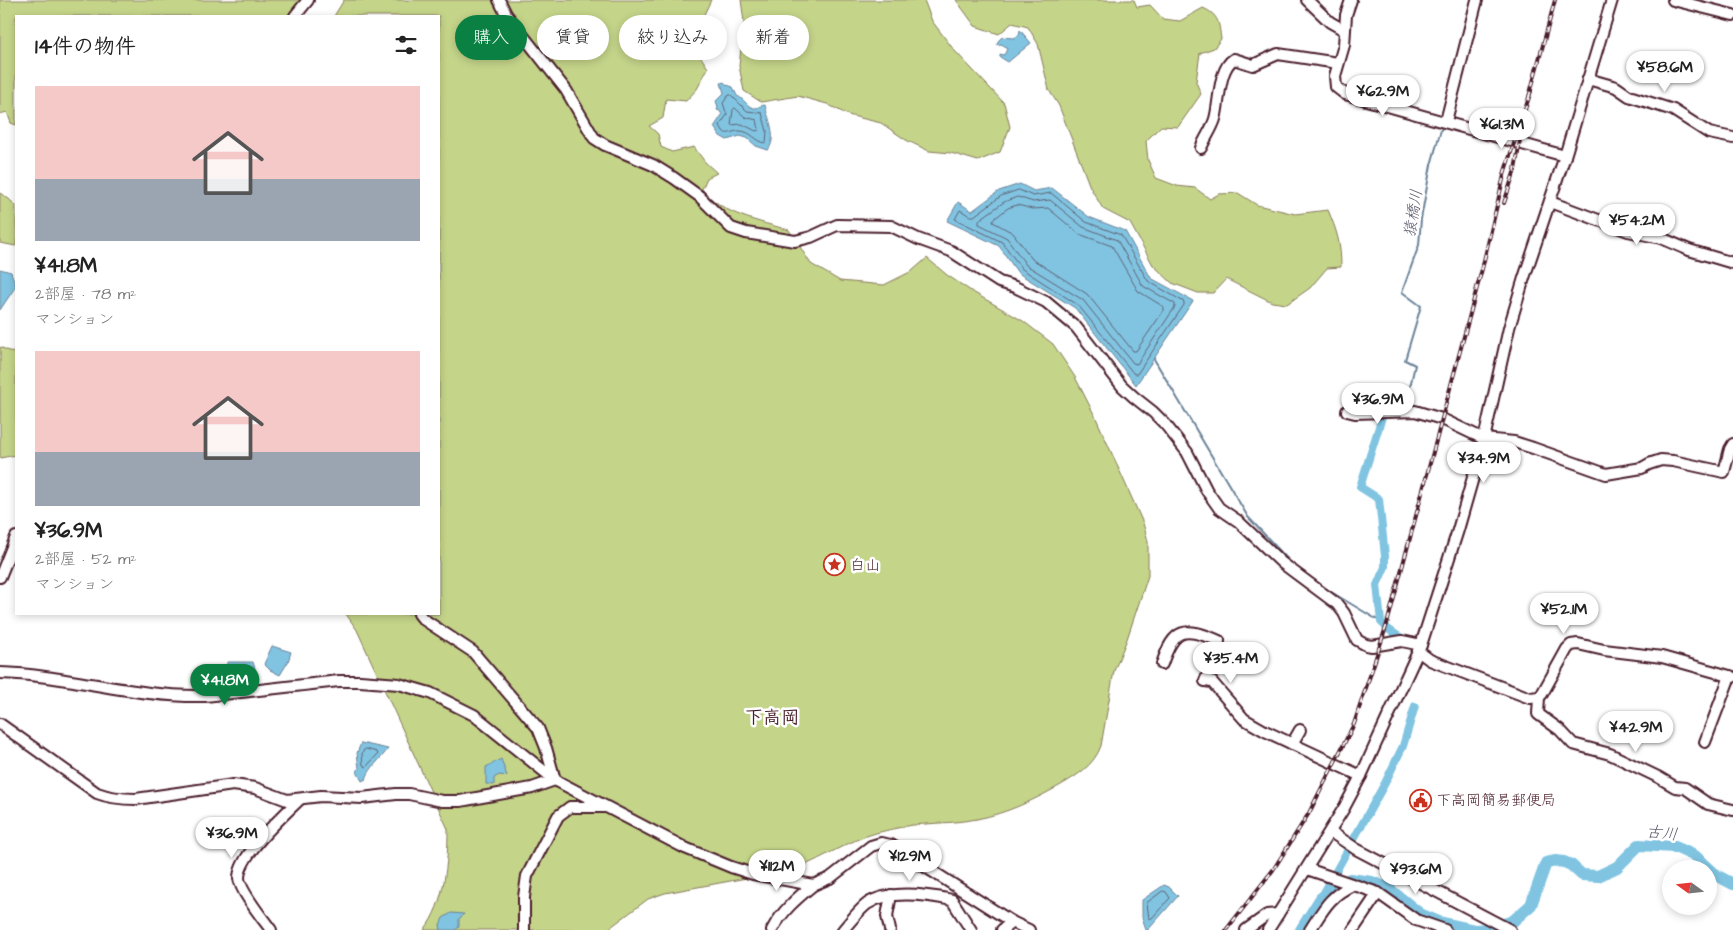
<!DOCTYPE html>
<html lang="ja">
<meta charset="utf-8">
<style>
:root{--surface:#fff;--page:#f6f6f6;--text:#222;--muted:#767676;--accent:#0b8043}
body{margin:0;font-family:"Architects Daughter","Klee One",sans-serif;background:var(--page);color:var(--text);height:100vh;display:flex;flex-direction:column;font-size:19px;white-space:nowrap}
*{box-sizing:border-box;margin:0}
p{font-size:16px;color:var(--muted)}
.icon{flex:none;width:28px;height:28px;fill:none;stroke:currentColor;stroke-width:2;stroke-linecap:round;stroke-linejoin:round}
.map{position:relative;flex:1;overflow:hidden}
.side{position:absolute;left:15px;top:15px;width:425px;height:600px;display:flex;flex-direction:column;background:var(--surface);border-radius:0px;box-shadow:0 2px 8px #0003}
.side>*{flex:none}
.guide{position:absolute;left:455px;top:15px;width:475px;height:45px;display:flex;gap:10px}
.needle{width:32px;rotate:285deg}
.controls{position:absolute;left:1662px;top:860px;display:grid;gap:10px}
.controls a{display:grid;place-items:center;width:55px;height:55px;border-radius:50%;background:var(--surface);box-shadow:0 2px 8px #0003;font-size:25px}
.price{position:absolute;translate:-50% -42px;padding:0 11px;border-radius:18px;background:#fff;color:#222;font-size:16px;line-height:32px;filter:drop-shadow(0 1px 2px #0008)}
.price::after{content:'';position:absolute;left:50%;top:30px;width:15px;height:11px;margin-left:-8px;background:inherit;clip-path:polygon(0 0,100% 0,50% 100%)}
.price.active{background:var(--accent);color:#fff}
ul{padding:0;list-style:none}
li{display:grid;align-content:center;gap:10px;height:265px;padding:0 20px}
li span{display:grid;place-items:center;height:155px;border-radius:0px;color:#555}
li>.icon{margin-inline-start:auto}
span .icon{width:90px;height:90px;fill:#fffc;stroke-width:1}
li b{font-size:21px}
h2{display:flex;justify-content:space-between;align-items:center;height:60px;padding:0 20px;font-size:21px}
.tag{padding:0 18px;border-radius:22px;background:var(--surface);box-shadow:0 2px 8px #0003;font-size:18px;line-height:45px}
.tag.active{background:var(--accent);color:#fff}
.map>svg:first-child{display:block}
.green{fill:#c4d489;stroke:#877a5a}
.water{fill:#80c4e1;stroke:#6a8298}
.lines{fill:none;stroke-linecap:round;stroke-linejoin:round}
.shore{stroke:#606174;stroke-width:1}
.stream{stroke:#6a8298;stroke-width:2}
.canal{stroke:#80c4e1;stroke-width:8}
.river{stroke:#80c4e1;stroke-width:12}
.minor-casing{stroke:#4a1f2b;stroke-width:14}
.minor{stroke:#fff;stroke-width:10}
.rail-casing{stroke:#4a1f2b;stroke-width:4}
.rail{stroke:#fff;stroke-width:2;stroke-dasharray:5.5;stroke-linecap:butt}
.labels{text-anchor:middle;stroke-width:5;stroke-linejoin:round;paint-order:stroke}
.poi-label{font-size:15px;fill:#4a1f2b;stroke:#fff;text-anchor:start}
.water-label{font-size:16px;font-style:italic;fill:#5d596b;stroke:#fff}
.quarter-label{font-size:18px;font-weight:bold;fill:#4a1f2b;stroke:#fff}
</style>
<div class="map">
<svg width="1733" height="930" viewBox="0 0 1733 930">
<rect width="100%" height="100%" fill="#fff"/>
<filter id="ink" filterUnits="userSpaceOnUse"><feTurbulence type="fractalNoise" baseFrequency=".02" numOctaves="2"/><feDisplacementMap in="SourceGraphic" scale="10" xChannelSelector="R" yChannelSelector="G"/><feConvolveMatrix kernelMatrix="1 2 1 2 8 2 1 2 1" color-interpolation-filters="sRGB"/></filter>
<g filter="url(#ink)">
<g class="green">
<path d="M0,0H304L287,16H16V125L11,123L7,112L0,114Z"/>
<path d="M344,0H711L698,27L695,48L708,68L697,89L686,101L666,99L663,118L649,126L658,134L661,147L672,152L694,147L705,162L717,173L707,178L702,189C723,215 758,221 789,230L811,264L840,281L884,285L912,271L927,258L947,275L971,291L1023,321L1053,344L1075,377L1096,418L1143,523L1148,541V576L1127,639L1114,671L1101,746C1094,765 1078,775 1061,785C1034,800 1008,813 977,819C956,823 934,823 913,825C901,827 888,830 876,833C847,841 824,858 796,869L665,893L648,899L607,930H424C445,903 448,862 448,829L357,630L346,614H439V16H334Z"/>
<path d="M741,0H924L932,21L954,50L1004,103L1010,127L1000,152L978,161L951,153L929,151L906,140L881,123L848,115L827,104L798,96L761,102L744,91L739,66L744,22Z"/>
<path d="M956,0H1134L1137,7L1150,5L1163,19L1180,21L1203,8C1219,15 1219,23 1221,39L1214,48L1200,53L1196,82L1201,94L1178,127L1161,126L1146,141L1148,160L1156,178L1177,186L1195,188L1210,199L1219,194L1238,193L1257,205L1295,214L1328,210C1337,231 1341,244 1341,267L1327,268L1310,288L1287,304L1272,302L1226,279L1213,293H1198L1172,283L1153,265L1130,223L1103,209L1090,187L1059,106L1049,90L1038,44L1028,27L1012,23L999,34L975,26Z"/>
<path d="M0,193L9,199L16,206V246L0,243Z"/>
<path d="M0,347L16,354V455L0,458Z"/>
</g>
<g class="water">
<path d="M1020,30L1031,43L1008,62L1000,57V54L1004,55L1007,49L1005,46L1001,44L997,45L998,41L1002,37L1014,38L1019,35Z"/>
<path d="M724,82L727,85L733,87L737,96C744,98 748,109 756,108C759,107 762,105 765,105C768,119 778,137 768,150L756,146L747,138L740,136L727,140L720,136L714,127L722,115L720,111L717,110L718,107L716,101L724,93L721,83Z"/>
<path d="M1020,184L1034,191L1052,188L1089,217L1125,231L1151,278L1193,301L1136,385L1075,308L1018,273L999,246L947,221L958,202L972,211L999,191Z"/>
<path d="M0,269L11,272L16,286L0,310Z"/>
<path d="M272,646L291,652L288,662L280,675L270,670L264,664Z"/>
<path d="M227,662H253L258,678L252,676L249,681C246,681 241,683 238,683C233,683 230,677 226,675Z"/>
<path d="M361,743L388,749C381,759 370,767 366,779L362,781L357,772L359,768L357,753Z"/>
<path d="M501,759L507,776L499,775L494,778V785L486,784V767Z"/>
<path d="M1164,885L1169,887L1178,896L1148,930H1146L1142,917V900Z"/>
<path d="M451,913L464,914L459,919V927L455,930H441L440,925L443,918Z"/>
</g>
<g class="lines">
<g class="shore">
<path d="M731,95L747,111L762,113L767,131L766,143C756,142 751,131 740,131C730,130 726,140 720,125L727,115L723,103L728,96Z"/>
<path d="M735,108L745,117L757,120L759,130L756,131L742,124L731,125L733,110Z"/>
<path d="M1019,190L1033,196L1051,193L1086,222L1121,235L1148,281L1184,302V305L1137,374H1134L1078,305L1022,269L1002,242L955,219L960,210L970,216H974L1001,196Z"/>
<path d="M1018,197L1033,202L1050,200L1083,227L1117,240L1143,286L1175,304V307L1137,364L1133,363L1083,300L1026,265L1007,238L979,224V220L1004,202Z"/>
<path d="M1018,205L1032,209L1048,208L1079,234L1112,246L1138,291L1164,307V310L1136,351H1133L1087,294L1032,259L1013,233L993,222L994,219L1008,208Z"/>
<path d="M366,749L377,752L378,754L366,767L363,765L362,754L364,750Z"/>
<path d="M1163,891L1166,892L1170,898L1152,918L1149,919L1147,903Z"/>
</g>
<g class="stream">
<path d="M1154,359L1248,517L1295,567"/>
<path d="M1412,407L1410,387L1415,365L1405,360L1421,306L1402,292L1419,245L1421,219L1431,165L1442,126"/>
<path d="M1323,587L1381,622"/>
</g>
<g class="canal">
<path d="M1389,414H1383L1360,487L1379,499L1385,556V567L1377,585L1381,622L1388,629L1401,638"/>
<path d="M1321,898L1385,783L1403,746L1415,706"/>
</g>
<path class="river" d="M1301,930L1321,898L1350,879L1372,882L1389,889L1420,914L1439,922L1475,930L1490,929L1513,921L1531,905L1546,863L1556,861L1564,862L1571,865L1582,875L1598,876L1617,867L1639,845L1675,847L1695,856L1716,875L1733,884"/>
<defs>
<g id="minor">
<path d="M499,0L506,14L566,90L594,138L605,145L653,165L674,178L699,196L731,228L746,233L795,241L811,237L837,225L891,226L918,239L951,251L999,282L1015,287L1046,302L1076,327L1122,386L1134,397L1153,412L1165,424L1187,452L1207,491L1219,508L1238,521L1282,563L1337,604L1344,613L1357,640L1366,645L1372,646L1402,641L1421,645"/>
<path d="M1307,0L1330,22L1344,30"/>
<path d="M1351,0L1346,15L1344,45L1335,76L1336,87L1345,94L1565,156"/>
<path d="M1673,0L1733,15"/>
<path d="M295,16L308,0"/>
<path d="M1588,79L1616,87L1629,96L1673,110L1709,133L1733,138"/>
<path d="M1446,121L1477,0"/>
<path d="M1201,148C1205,138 1212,129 1215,119C1220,102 1218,69 1234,59L1253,65L1278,54L1338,63"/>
<path d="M1550,202L1628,231L1661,238L1689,250L1733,263"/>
<path d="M1347,411L1355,413L1415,411L1442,419L1484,439L1514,442L1533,448L1606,474L1642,468L1649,464L1661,460L1673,461L1724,472L1730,449L1733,444"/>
<path d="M0,577L16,537"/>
<path d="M419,614L423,619L473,652L538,728L546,748L555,780"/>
<path d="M1418,651L1430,660L1530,698L1539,697L1542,694L1567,649L1571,645L1578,644L1604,650L1662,657L1733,677"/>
<path d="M1162,664C1174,628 1184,626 1219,641L1216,655L1205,681L1212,682L1244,719L1265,731L1361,776"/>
<path d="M0,673C69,675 136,698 205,696L339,681H360L399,684L430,693L474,715L555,780L685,848L731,867L753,874L813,885L830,878L871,846L881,843L891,845L1012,922L1029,930"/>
<path d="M1539,697L1538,714L1560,730L1573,744L1610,754L1658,777L1675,787L1685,788L1708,804L1733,810"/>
<path d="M0,724L97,793C110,798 122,799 136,799L233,785L255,788L287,800L321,796L362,798L396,794H409L442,801H460L532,788L555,780"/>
<path d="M1705,742L1730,676"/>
<path d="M1292,744L1300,730"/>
<path d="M1331,832L1356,849L1510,930"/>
<path d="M1307,869L1378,893L1416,920L1445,930"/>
<path d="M271,930C263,919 240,891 239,878C239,855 283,816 299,800"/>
<path d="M524,930V897L527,876L558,816L570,807H605"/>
<path d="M772,930C782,911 797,898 813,885"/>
<path d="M843,930C850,922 858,911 867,904C889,889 928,895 952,900L971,930"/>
<path d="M890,930L887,916L891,895"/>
<path d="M1002,930L1012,922"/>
<path d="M1246,930L1267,915L1278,914"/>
<path d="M1268,930L1344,808L1361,776L1421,645L1458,530L1484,439L1509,328L1524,278L1565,156L1612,0"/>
<path d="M1310,930C1323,910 1330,895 1353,885"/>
<path d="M1353,930L1378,893"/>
</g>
</defs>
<use href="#minor" class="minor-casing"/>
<use href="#minor" class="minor"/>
<defs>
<g id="rail">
<path d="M1529,97L1555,0"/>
<path d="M1504,203L1515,170L1520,141"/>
<path d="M1226,930L1273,870L1309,813L1354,724L1387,624L1482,269L1505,171L1531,91"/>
</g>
</defs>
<use href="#rail" class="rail-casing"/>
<use href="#rail" class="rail"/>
</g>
</g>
<defs>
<symbol id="sight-ring" viewBox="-11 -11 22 22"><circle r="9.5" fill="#fff" stroke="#c8321e" stroke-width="1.5"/><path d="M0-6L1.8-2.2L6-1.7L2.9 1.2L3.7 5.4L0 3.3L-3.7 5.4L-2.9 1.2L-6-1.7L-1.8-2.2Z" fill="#c8321e"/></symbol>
<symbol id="civic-ring" viewBox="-11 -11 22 22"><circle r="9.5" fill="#fff" stroke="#c8321e" stroke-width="1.5"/><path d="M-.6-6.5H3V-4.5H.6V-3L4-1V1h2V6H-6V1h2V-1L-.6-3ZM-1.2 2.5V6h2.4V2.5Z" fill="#c8321e"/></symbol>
</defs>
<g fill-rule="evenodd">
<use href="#sight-ring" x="822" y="552" width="25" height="25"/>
<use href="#civic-ring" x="1408" y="788" width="25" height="25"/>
</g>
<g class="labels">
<g class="poi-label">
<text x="850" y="570">白山</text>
<text x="1436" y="805">下高岡簡易郵便局</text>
</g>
<g class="water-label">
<text transform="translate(1412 213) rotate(-81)" y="6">猿橋川</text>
<text transform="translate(1662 832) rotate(6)" y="6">古川</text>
</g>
<g class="quarter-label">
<text x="772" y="723">下高岡</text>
</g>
</g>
</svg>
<div class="controls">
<a><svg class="needle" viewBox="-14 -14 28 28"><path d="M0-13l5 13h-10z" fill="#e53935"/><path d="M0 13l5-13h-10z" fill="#767676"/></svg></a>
</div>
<b class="price" style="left:1665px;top:93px">¥58.6M</b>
<b class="price" style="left:1383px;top:117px">¥62.9M</b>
<b class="price" style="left:1502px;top:150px">¥61.3M</b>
<b class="price" style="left:1637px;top:246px">¥54.2M</b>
<b class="price" style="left:1378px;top:425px">¥36.9M</b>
<b class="price" style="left:1484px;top:484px">¥34.9M</b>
<b class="price" style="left:1564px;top:635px">¥52.1M</b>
<b class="price" style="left:1231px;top:684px">¥35.4M</b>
<b class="price active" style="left:225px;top:706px">¥41.8M</b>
<b class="price" style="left:1636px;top:753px">¥42.9M</b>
<b class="price" style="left:232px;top:859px">¥36.9M</b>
<b class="price" style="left:910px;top:882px">¥129M</b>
<b class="price" style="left:777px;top:892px">¥112M</b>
<b class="price" style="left:1416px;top:895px">¥93.6M</b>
<div class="guide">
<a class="tag active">購入</a>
<a class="tag">賃貸</a>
<a class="tag">絞り込み</a>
<a class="tag">新着</a>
</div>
<section class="side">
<h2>14件の物件<svg class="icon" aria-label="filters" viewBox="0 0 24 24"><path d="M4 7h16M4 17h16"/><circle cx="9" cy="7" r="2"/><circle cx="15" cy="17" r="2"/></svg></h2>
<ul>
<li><span style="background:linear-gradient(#f6c9c9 60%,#9aa5b1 0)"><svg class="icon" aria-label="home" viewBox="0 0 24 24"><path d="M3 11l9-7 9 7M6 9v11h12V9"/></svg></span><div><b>¥41.8M</b><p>2部屋 · 78 m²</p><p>マンション</p></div></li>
<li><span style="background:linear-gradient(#f6c9c9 65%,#9aa5b1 0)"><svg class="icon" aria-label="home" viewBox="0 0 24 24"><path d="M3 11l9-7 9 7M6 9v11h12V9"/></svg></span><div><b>¥36.9M</b><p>2部屋 · 52 m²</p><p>マンション</p></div></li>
</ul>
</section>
</div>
